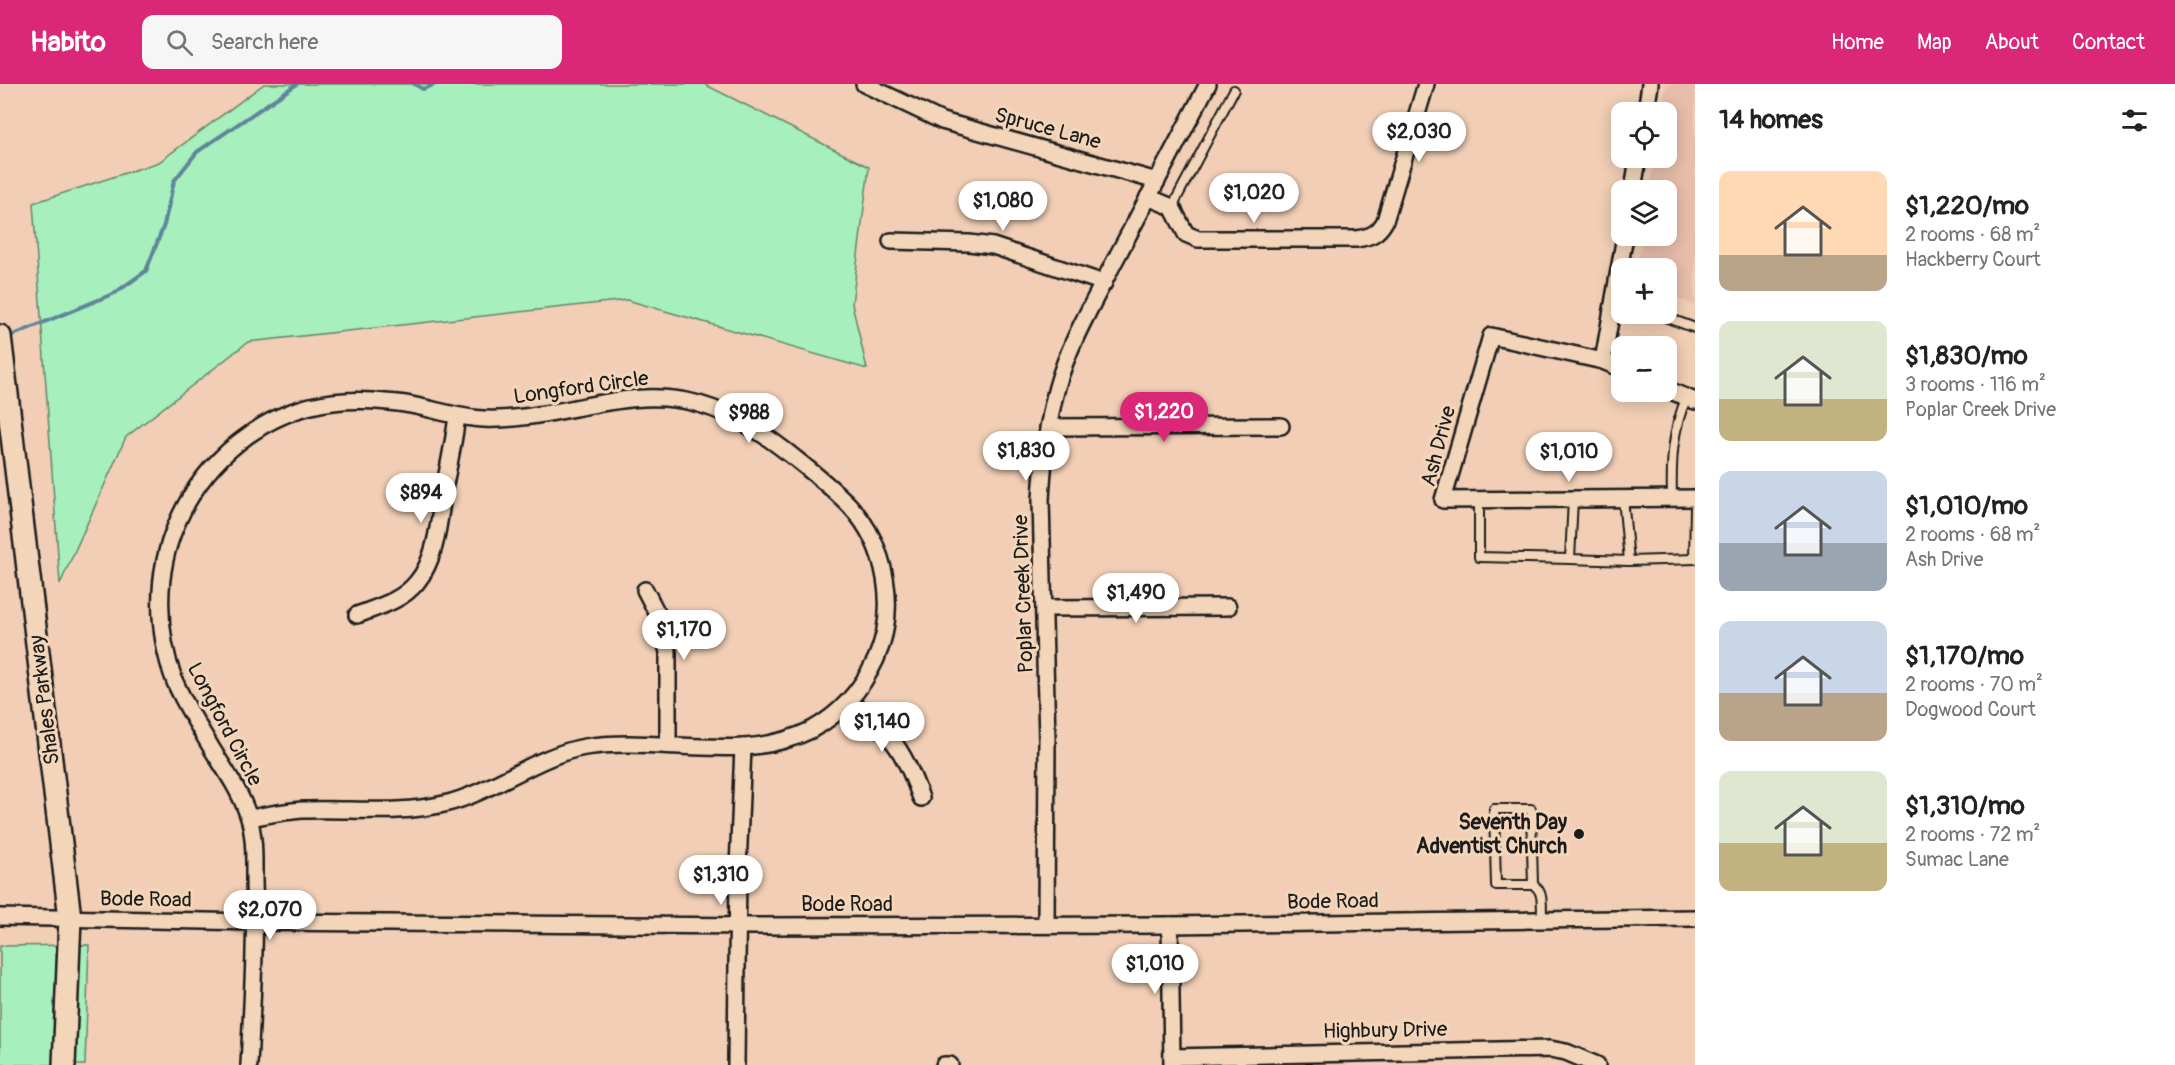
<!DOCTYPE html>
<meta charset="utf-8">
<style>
:root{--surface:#fff;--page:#f6f6f6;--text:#222;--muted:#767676;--accent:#db2777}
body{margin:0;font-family:Pangolin,sans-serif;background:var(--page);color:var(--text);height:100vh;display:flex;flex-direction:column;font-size:22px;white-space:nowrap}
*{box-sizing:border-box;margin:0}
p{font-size:20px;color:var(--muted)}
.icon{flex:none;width:33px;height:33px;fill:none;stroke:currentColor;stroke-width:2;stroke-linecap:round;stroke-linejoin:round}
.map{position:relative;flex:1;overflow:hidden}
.details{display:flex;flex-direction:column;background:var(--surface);width:480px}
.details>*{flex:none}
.controls{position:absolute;left:1611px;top:18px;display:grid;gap:12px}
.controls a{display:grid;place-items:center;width:66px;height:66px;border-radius:12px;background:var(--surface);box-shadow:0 3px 15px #0003;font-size:30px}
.price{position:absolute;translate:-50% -51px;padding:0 14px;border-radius:21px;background:#fff;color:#222;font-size:20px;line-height:39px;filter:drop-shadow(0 2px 3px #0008)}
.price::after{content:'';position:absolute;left:50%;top:36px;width:18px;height:14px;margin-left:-9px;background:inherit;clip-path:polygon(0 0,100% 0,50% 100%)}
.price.active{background:var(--accent);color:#fff}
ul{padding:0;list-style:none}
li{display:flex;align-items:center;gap:18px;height:150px;padding:0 24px}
li span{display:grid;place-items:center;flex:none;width:168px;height:120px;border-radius:12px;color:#555}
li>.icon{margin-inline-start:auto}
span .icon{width:72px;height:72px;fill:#fffc;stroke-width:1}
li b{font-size:26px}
h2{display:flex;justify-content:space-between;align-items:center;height:72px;padding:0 24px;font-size:26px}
header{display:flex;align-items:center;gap:36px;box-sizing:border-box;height:84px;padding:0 30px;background:var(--accent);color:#fff}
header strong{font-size:28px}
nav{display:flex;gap:33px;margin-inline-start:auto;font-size:21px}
.search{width:420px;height:54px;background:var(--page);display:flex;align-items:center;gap:15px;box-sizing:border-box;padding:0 21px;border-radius:12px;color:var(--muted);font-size:22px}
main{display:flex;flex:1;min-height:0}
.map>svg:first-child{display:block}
.built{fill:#e7beaa}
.green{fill:#a7efbc;stroke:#62866c;stroke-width:1.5}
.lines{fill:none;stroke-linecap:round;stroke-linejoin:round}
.stream{stroke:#61859b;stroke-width:4}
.lane-casing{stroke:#1c1c1c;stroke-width:12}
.street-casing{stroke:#1c1c1c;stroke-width:20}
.secondary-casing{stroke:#1c1c1c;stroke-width:26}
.lane{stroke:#f3d6b9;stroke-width:8}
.street{stroke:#f3d6b9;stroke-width:15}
.secondary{stroke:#f3d6b9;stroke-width:21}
.poi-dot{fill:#1c1c1c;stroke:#f3d6b9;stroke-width:2}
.labels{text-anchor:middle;stroke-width:6;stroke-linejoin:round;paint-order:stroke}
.street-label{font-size:21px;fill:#1c1c1c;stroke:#f3d6b9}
.poi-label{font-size:21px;font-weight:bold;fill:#1c1c1c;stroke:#f3d6b9;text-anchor:end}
</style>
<header>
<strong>Habito</strong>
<div class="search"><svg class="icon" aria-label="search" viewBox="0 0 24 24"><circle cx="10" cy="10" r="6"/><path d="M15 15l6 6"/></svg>Search here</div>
<nav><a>Home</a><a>Map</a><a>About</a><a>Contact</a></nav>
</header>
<main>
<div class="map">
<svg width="1695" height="981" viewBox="0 0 1695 981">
<rect width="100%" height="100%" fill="#f1ceb5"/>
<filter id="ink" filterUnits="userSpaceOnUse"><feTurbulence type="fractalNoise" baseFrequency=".0167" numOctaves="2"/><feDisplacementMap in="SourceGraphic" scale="12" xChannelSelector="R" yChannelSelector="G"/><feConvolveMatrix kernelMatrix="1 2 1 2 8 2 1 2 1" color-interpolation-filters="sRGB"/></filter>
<g filter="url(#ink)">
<path class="built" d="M1666,0H1695V221L1667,210L1666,184H1637L1642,152H1666V106H1649L1655,74H1666V28H1662Z"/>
<g class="green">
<path d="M264,0H704L869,83L852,220L867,285L627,216L248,258L126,353L60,500L33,119L159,78Z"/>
<path d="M89,861L85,981H0V862Z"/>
</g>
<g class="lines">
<g class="stream">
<path d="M414,0L423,5L436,0"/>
<path d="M6,254L115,209L146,187L164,141L174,97L197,68L297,0"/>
</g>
<defs>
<g id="lane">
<path d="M1172,123L1234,6"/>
<path d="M1657,230L1695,244"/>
<path d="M1623,414L1629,477"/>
<path d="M1672,414C1671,379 1672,345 1687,313"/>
<path d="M1479,415V473L1570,475L1573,415"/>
<path d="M1570,475L1629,477L1695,475"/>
<path d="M1694,475L1695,424"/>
<path d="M1533,801L1531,725H1494L1496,801H1533C1545,807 1541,824 1542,836"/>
</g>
<g id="street">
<path d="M864,0L942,37L1157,97"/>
<path d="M1646,28L1650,0"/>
<path d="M1633,106L1638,74"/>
<path d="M1148,113L1172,123L1186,150L1198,155H1356C1370,153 1378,150 1385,137L1426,0"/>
<path d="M891,157L969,159L993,162L1104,199"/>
<path d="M1603,277L1625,152"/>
<path d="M1622,285L1603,277L1491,252L1443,416L1695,414"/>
<path d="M1666,305L1695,317"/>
<path d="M1048,343L1281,342"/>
<path d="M645,506L658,531L668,568V661"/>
<path d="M1045,524L1228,523"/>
<path d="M357,531C378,523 402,517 417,498C437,474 439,435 444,405C449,381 454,357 457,332"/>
<path d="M849,618C891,648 904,666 921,714"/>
<path d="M0,833L255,838L753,842L1170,841L1695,834"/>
<path d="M1046,840L1047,656L1041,416C1043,377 1047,340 1057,303C1069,260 1092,221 1112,182C1144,122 1176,61 1208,0"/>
<path d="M1170,841L1172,981"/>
<path d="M1172,973L1550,965L1566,968L1597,981"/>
<path d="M249,981C252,920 256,858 254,796C254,775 255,751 248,731C240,707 225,686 212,665C199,643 185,621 175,598C156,548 155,488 177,439C204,376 264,326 333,318C355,315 377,317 398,319C427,322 454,334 484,335C556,338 627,299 699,320C738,331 770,354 801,379C818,393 836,407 850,422C887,462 898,525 876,575C862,605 841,630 811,646C741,681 659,651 585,663C535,672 494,708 444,720C397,731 351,724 303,726C285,727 267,731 250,734"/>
<path d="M736,981L738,784L743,663"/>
<path d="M944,981H950"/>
</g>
<path id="secondary" d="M0,252L70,834L64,981"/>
</defs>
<use href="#lane" class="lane-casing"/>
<use href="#street" class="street-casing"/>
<use href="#secondary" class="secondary-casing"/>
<use href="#lane" class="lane"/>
<use href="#street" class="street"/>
<use href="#secondary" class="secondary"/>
</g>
</g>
<circle class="poi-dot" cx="1579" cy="750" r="6"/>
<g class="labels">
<g class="street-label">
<text transform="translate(1048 44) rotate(15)" y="7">Spruce Lane</text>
<text transform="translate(581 303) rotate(-8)" y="7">Longford Circle</text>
<text transform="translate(1438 362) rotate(-75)" y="7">Ash Drive</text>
<text transform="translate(1023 510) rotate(-92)" y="7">Poplar Creek Drive</text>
<text transform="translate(44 616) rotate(-97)" y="7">Shales Parkway</text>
<text transform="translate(225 640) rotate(62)" y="7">Longford Circle</text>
<text transform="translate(146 815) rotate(1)" y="7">Bode Road</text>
<text transform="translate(1333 817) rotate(-1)" y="7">Bode Road</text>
<text x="847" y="827">Bode Road</text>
<text transform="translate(1385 946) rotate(-1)" y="7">Highbury Drive</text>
</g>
<g class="poi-label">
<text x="1567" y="745">Seventh Day<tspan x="1567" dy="24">Adventist Church</tspan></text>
</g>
</g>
</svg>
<div class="controls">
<a><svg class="icon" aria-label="locate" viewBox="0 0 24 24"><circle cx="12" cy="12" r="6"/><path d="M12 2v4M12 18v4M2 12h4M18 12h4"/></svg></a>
<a><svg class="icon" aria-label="layers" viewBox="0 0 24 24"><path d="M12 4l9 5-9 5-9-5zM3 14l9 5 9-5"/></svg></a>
<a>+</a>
<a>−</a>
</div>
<b class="price" style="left:1419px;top:79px">$2,030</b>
<b class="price" style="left:1254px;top:140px">$1,020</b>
<b class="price" style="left:1003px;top:148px">$1,080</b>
<b class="price active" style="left:1164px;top:359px">$1,220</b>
<b class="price" style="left:749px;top:360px">$988</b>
<b class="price" style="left:1026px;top:398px">$1,830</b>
<b class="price" style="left:1569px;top:399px">$1,010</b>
<b class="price" style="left:421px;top:440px">$894</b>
<b class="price" style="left:1136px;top:540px">$1,490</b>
<b class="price" style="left:684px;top:577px">$1,170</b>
<b class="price" style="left:882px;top:669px">$1,140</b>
<b class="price" style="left:721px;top:822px">$1,310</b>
<b class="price" style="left:270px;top:857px">$2,070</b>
<b class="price" style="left:1155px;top:911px">$1,010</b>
</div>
<section class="details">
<h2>14 homes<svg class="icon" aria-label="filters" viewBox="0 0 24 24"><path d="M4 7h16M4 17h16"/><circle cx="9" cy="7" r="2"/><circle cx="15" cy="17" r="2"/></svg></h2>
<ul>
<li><span style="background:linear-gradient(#ffd9b3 70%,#b9a48a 0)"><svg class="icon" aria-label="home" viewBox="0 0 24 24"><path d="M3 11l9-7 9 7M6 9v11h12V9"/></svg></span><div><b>$1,220/mo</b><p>2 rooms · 68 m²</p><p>Hackberry Court</p></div></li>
<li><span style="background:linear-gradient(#dfe7d0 65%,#c2b280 0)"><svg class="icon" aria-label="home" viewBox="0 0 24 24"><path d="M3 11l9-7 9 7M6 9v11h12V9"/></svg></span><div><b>$1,830/mo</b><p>3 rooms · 116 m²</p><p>Poplar Creek Drive</p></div></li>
<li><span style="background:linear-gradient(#c9d6e8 60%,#9aa5b1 0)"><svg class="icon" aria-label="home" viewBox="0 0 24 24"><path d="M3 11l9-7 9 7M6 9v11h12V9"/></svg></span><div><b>$1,010/mo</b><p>2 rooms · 68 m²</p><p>Ash Drive</p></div></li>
<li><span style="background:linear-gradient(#c9d6e8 60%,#b9a48a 0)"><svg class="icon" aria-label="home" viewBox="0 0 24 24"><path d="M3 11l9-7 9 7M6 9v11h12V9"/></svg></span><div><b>$1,170/mo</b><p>2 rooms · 70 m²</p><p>Dogwood Court</p></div></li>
<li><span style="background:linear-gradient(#dfe7d0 60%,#c2b280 0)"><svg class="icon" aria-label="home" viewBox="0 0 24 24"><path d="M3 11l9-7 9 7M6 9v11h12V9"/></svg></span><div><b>$1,310/mo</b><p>2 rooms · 72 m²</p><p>Sumac Lane</p></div></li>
</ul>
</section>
</main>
